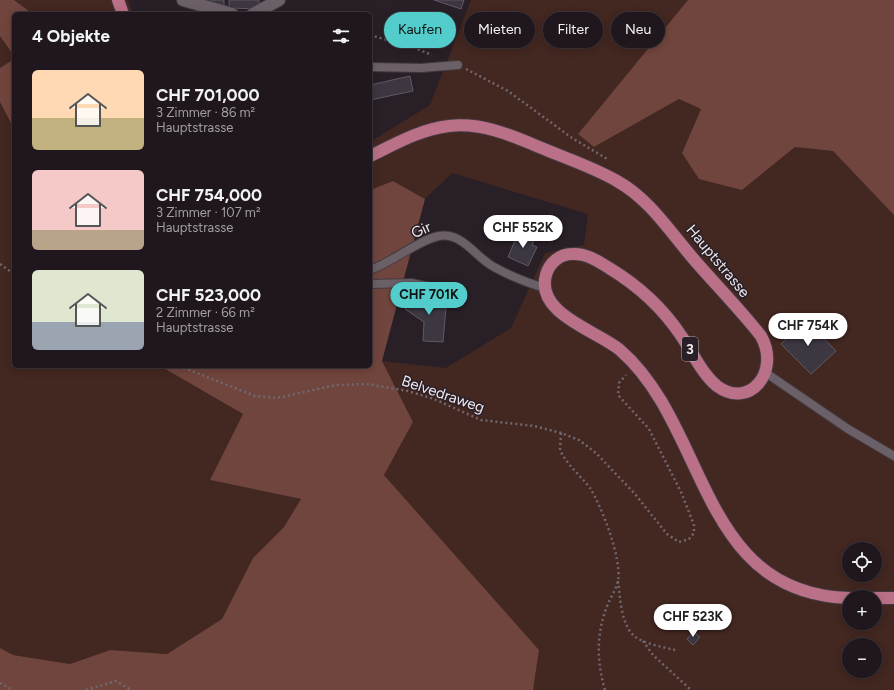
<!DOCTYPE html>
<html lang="de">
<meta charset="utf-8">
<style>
:root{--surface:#1f171d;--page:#2c242a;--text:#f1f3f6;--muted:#a19fa4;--line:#3c363b;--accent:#53cdcb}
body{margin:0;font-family:Figtree,sans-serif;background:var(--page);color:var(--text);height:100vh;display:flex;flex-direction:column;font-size:15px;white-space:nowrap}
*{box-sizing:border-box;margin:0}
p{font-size:13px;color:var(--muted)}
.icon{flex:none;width:22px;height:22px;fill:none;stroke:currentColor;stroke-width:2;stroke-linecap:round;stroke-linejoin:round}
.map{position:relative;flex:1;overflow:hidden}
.panel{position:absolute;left:12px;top:12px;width:360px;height:356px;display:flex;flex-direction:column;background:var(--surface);border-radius:6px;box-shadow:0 2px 10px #0003,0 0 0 1px var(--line)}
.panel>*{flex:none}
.banner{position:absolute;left:384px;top:12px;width:380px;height:36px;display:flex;gap:8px}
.controls{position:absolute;left:842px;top:542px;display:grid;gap:8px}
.controls a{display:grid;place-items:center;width:40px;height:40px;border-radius:50%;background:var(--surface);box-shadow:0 2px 10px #0003,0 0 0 1px var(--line);font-size:20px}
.price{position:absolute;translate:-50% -34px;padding:0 9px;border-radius:14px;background:#fff;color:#222;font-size:13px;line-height:26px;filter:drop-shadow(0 1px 2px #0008)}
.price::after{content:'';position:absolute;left:50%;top:24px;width:12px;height:9px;margin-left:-6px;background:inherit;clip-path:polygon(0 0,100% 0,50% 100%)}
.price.current{background:var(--accent);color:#111}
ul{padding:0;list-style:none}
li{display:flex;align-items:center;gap:12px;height:100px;padding:0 20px}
li span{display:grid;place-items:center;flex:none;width:112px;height:80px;border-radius:6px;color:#555}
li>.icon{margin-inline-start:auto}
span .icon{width:48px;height:48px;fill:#fffc;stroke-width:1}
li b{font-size:17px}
h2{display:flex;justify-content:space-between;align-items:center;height:48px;padding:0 20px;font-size:17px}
.chip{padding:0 14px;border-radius:18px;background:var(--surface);box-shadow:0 2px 10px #0003,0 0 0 1px var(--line);font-size:14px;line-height:36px}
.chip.current{background:var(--accent);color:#111}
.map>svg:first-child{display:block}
.green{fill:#432721;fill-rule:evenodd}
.forest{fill:#70453d}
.building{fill:#3d3742;stroke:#5f5965}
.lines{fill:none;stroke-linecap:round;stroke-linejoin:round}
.lane-casing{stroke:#433a41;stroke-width:10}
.street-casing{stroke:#433a41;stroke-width:14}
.primary-casing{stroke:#433a41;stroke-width:14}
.path{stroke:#71686f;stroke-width:2.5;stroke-dasharray:2 3;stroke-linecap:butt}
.lane{stroke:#6b6068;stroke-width:8}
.street{stroke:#6b6068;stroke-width:12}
.primary{stroke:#ba7086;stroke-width:12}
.labels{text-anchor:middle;stroke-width:3;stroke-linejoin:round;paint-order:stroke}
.shield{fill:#291f27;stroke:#b4acb2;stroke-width:1}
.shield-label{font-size:14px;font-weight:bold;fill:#efe8ed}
.street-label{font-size:15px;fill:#efe8ed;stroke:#291f27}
</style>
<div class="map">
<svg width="894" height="690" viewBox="0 0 894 690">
<rect width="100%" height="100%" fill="#291f27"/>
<g class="green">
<path d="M14,0H128L133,14H33Z"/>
<path d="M471,0H688L578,134L594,147L679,99L701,109L682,153L742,190L795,147L833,151L894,214V690H533L539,650L384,475L413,422L382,361L446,368L511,328L545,253L584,245L588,214L452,173L425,199L393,181L370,190V142L430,105ZM849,549H875V575H849ZM849,597H875V623H849ZM849,645H875V671H849Z"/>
<path d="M0,36L14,56V59L0,68Z"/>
<path d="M0,102L14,129V366H160L243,414L210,480L301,499L284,527L253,558L222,619L167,654L110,650L70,664L12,655L0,648Z"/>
</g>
<g class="forest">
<path d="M0,0H14L33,14H14V56L0,36Z"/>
<path d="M688,0H894V215L833,151L795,147L742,190L699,179L682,153L701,109L679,99L594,147L578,134Z"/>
<path d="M14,59V129L0,102V68Z"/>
<path d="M393,181L425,199L382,361L413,422L384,475L539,650L533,690H0V648L13,655L70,664L110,650L167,654L222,619L253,558L284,527L301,499L210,480L243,414L160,366H370V190Z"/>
</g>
<g class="building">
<path d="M206,0H224V6L206,4Z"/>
<path d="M229,0H259V9L229,8Z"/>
<path d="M434,0H464L461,9Z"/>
<path d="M410,76L413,91L370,100V85Z"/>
<path d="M519,231L535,238L532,245L537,247L528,266L508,257Z"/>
<path d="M419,289L446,307L443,342L423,341L424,322L405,309Z"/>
<path d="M806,320L836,351L811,374L781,344Z"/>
<path d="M693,632L700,637L693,645L687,639Z"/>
</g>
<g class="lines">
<defs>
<g id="lane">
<path d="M370,67L421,68L458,65"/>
<path d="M370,270C393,262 418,240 439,236C463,232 476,258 494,267C510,276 528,283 545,288"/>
<path d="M370,284L411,283L435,288"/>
<path d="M766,373L848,429L894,456"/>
</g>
<g id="street">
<path d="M183,0L232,14"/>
<path d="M253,14L279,0"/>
</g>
<g id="primary">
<path d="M118,0L123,14"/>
<path d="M370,156C395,144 421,129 449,126C480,122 511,135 539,147C565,158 593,167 617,181C649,199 668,229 691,256C714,283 739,308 761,336C781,372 749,410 717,386C702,374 693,353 682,337C663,308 639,286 609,268C598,261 586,253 572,254C560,254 549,263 546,275C535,314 598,331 620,350C709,427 698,594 849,598"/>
<path d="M875,598H894"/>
</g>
</defs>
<use href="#lane" class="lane-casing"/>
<use href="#street" class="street-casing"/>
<use href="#primary" class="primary-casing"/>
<g class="path">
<path d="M370,35L415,48L432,55"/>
<path d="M466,69L508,91L572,138L609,160"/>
<path d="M0,264L14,274"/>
<path d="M179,366L255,396L277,398L336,385L367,384L408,391L434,399L481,420L534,426L561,433"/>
<path d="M618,581C620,597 621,624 634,636C644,644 663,647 675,650"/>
<path d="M643,641L653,655L691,690"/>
<path d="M0,683L13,690"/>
<path d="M86,690L116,681L131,690"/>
<path d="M605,690C597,663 596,636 606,609C609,600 616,590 618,581C622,559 602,507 590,488C580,475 567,465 560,450L561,433L579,440L596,453L635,494L667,534L679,542L689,539L694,533V525L681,492L649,429L618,395L619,383L626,375"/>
</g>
<use href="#lane" class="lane"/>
<use href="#street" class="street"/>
<use href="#primary" class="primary"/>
</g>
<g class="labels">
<rect class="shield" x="682" y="337" width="16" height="24" rx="3"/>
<g class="shield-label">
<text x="690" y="354">3</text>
</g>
<g class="street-label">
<text transform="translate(421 230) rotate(-24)" y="5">Gir</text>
<text transform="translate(718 261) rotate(50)" y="5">Hauptstrasse</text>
<text transform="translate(443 394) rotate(19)" y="5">Belvedraweg</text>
</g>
</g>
</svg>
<div class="controls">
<a><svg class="icon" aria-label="locate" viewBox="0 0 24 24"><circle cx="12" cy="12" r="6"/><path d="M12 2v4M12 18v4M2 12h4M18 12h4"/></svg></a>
<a>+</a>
<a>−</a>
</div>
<b class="price" style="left:523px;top:249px">CHF 552K</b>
<b class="price current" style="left:429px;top:316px">CHF 701K</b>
<b class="price" style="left:808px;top:347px">CHF 754K</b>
<b class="price" style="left:693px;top:638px">CHF 523K</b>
<div class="banner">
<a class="chip current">Kaufen</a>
<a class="chip">Mieten</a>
<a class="chip">Filter</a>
<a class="chip">Neu</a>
</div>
<section class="panel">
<h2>4 Objekte<svg class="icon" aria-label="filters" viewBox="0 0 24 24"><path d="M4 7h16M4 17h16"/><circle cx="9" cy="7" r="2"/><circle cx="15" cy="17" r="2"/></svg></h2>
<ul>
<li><span style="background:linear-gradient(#ffd9b3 60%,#c2b280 0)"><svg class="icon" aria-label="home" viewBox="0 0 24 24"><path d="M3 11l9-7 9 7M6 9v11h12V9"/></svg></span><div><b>CHF 701,000</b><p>3 Zimmer · 86 m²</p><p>Hauptstrasse</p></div></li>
<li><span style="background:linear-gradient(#f6c9c9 75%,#b9a48a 0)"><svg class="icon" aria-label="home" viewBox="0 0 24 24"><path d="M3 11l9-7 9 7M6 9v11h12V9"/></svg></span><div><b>CHF 754,000</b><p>3 Zimmer · 107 m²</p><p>Hauptstrasse</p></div></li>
<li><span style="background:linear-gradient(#dfe7d0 65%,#9aa5b1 0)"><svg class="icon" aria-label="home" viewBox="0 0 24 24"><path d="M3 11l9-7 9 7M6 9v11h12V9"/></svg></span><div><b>CHF 523,000</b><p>2 Zimmer · 66 m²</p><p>Hauptstrasse</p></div></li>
</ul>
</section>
</div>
